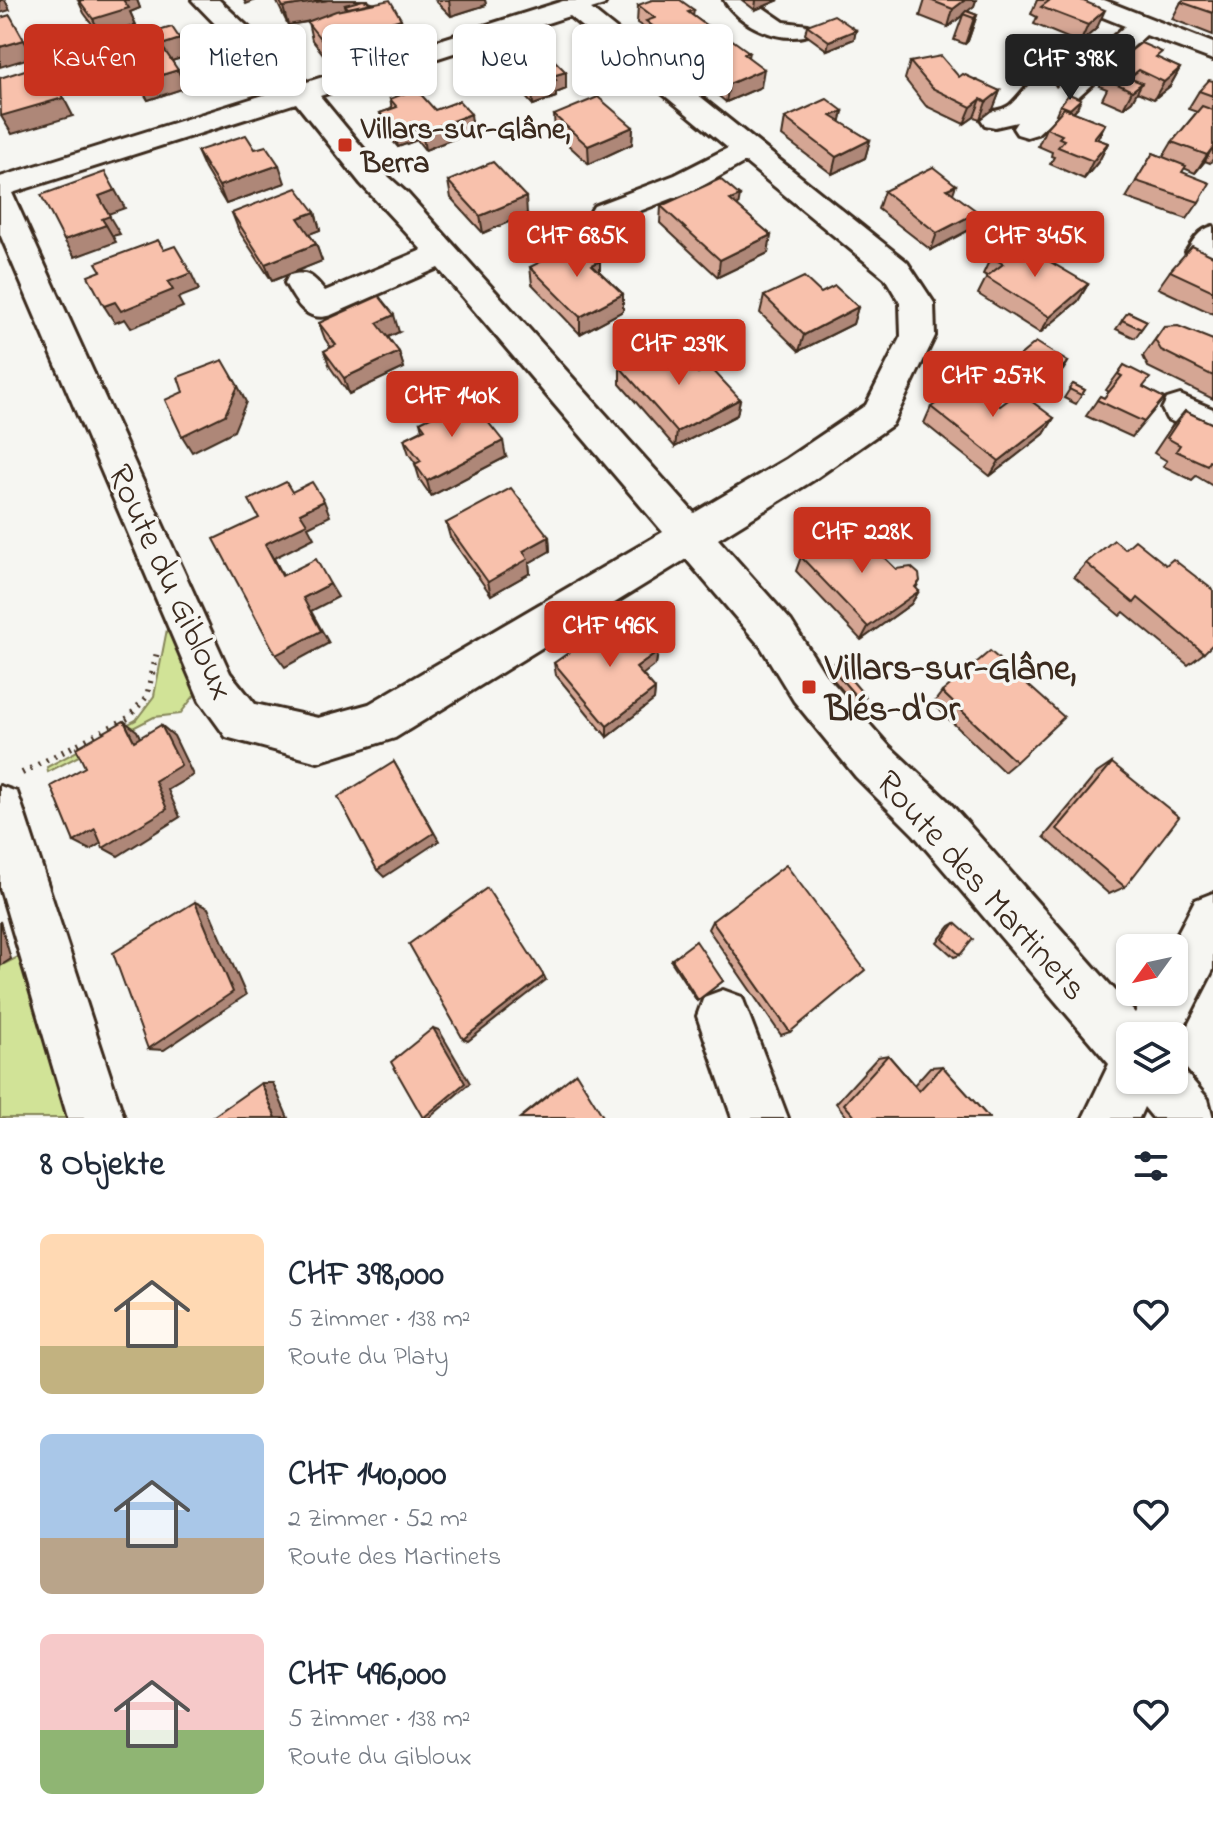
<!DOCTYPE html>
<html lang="de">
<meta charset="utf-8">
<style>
:root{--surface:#fff;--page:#f2f2f3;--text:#1f2937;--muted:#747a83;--accent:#c8321e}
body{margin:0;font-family:"Indie Flower",sans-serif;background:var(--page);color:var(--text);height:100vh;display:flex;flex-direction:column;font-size:30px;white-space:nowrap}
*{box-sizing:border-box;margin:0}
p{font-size:26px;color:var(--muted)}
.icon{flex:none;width:44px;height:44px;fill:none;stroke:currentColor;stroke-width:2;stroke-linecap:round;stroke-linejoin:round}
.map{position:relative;height:1118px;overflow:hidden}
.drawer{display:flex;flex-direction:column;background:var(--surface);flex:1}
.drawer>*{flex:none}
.hud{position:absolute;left:24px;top:24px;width:800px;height:72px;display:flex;gap:16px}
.needle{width:52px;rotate:237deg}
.tools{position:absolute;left:1116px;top:934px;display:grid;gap:16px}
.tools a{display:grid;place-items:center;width:72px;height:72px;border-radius:12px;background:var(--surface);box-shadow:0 2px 6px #0004;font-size:40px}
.price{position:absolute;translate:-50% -68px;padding:0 18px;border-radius:8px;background:var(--accent);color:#fff;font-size:26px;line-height:52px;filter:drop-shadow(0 2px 4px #0008)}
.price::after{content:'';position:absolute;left:50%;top:48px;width:24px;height:18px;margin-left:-12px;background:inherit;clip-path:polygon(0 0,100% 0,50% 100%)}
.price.on{background:#222;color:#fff}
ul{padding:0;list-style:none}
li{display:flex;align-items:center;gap:24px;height:200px;padding:0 40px}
li span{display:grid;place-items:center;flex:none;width:224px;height:160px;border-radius:12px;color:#555}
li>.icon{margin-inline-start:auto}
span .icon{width:96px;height:96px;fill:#fffc;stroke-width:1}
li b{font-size:34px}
h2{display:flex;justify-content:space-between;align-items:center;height:96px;padding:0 40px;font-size:34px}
.chip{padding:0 28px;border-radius:12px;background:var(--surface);box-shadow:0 2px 6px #0004;font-size:28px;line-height:72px}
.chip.on{background:var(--accent);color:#fff}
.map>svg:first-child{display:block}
.green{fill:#d1e397;stroke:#86865a;stroke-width:2}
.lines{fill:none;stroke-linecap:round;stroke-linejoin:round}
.minor-casing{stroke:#3b2a1e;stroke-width:6}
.path{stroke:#3b2a1e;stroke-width:6;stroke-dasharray:2 7;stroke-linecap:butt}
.minor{fill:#f6f6f2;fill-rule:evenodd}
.wall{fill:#d5a694;stroke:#3b2a1e;stroke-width:2}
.shaded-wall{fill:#ae8778;stroke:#3b2a1e;stroke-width:2}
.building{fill:#f8c1ac;stroke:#3b2a1e;stroke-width:2}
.poi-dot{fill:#c8321e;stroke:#f6f6f2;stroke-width:3}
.labels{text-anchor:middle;stroke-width:7;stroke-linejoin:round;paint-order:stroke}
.far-poi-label{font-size:30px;font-weight:bold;fill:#3b2a1e;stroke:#f6f6f2;text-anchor:start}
.street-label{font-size:36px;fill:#3b2a1e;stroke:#f6f6f2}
.poi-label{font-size:36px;font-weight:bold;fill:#3b2a1e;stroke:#f6f6f2;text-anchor:start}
</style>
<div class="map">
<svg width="1213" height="1118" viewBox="0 0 1213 1118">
<rect width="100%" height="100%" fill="#f6f6f2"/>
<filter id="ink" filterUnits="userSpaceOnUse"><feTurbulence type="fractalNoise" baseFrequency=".0125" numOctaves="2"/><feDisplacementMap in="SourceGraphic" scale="16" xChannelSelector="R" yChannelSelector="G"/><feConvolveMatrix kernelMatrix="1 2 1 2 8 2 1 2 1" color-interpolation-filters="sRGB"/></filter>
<g filter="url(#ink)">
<g class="green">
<path d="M168,624L197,692L180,714L154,717L48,772L47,767L136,720L154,696Z"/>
<path d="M24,954L71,1118H0V966Z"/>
</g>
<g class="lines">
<defs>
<g id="minor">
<path d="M192,0H219L307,82L563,1L607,0L604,5L591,9L907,262L934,303L935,336L892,425L812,481L718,539L791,621L824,673L888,745L948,801L1135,1013L1146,992H1174V948H1170L1195,900L1213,893V970L1174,1046V1036H1130V1080H1174L1176,1061L1208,1099L1213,1118H1153L1144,1107L1139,1118H1083L1109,1064L914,835L856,777L794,701L761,647L686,559L395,738L318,762L226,737L200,701L0,234V177L283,89L235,43L199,55L190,53L186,47L190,41L222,31ZM569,16L728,148L675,175L594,206L590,213L594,220L605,223L616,220L697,189L745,162L885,278L900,303L901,336L866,405L786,459L694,513L408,194L381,170L320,96ZM296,103L361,184L422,250L325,291C314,277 308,270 289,275L285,283C296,302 306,323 331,315L438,268L663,532L369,704L318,718L255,704L230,673L12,193Z"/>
<path d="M724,0H752L784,22L808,25L812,30L808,35C778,43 741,26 724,0Z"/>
<path d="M1070,0H1104L1213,43V60L1146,35L1037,134L1027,137L1017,134L1013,128L1017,122L995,127L985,125L981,119L985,113C993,111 1004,110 1010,105C1025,92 1028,76 1052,82L1056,88L1125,26L1073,5Z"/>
<path d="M1213,226V260L1202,263L1191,260L1186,252C1194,239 1199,230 1213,226Z"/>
<path d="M1180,395L1213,409V440L1167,419L1162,409L1167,399Z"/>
<path d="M0,786L17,792L23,809L124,1118H68L0,888Z"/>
<path d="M723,990L742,997L788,1118H732L697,1016L704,997Z"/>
</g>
</defs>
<use href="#minor" class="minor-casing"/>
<path class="path" d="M22,773L128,718L147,696L157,652"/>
<use href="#minor" class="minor"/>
</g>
<g class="wall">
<path d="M78,0H137L140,8L130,12L136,25L101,36L84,13Z"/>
<path d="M276,0H368L369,2L404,37L328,60L312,40L308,22L288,25Z"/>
<path d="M435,0H485L486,5L451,16Z"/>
<path d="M742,0H779L755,10Z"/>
<path d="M925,0H976L974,6L967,11L977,15L968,41L965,44L954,40L963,15L948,27L920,16Z"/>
<path d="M1037,0H1081L1097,28L1080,43L1034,24L1037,17L1031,14Z"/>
<path d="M1213,0V35L1172,19L1181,2Z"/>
<path d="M638,5L694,10L693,16L707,26L705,43L670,57L646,38V29L637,23Z"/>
<path d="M807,25L856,30L854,39L827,50L805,34Z"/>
<path d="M180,39L188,56L172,61L185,88L148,100L124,62L115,44Z"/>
<path d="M749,52L748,57L761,87L726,102L708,87V79L697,70L699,53Z"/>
<path d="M488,55L552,58L566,89L556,93V97L533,105L511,81L501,85L490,73Z"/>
<path d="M1159,59L1180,68L1170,86L1154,99L1137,92L1132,101L1123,108L1102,99L1107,89L1099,86L1108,68Z"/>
<path d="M910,62L1000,91L993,109L980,119L974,117L964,124L926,106L905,79Z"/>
<path d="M1213,81V159L1210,163L1205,161L1195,173L1184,168L1182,172L1199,202L1187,219L1126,198L1153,153L1163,157L1172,142L1197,112L1188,109L1199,91Z"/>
<path d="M390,99L435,110L473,131L425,150L417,140L398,147L384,131L380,113L392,109Z"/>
<path d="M1060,105L1077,108L1073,112L1105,124L1097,139L1108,143L1099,161L1084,179L1050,164L1054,157L1051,156L1052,152L1038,146L1046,128L1058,115L1056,114Z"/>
<path d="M843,111L840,122L870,140L865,158L832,174L782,136L785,118Z"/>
<path d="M554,115L633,127L632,144L589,164L555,133Z"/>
<path d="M255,149L285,183L226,204L205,169L197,151Z"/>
<path d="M448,181L527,214L483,233L451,198Z"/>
<path d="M884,191L953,194L971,229L931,250L878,209Z"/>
<path d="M661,206L738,207L771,235L768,253L718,277L660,223Z"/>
<path d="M315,212L320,230L309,234L316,244L322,261L272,281L239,231L232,213Z"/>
<path d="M1213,256V314L1158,288L1170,271Z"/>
<path d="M991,257L1088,284L1078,301L1040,333L978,294L987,276L983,274Z"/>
<path d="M600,261V272L623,294V311L580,334L532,284L530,267Z"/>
<path d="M821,293L858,307L853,324L799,351L760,313L764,296Z"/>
<path d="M1128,312L1147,321L1135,338L1116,329Z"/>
<path d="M319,323L399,332L388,337L399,352L404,368L349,394L330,367L324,351L331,348L325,339Z"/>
<path d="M1164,327L1213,340V399L1148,367L1143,356Z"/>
<path d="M1017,358L1068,362L1063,370L1044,387L1013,367Z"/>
<path d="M1124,365L1143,387L1164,398L1132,437L1086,416L1100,396L1104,398L1109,392L1106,390Z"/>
<path d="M620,367L698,373L740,399L737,415L675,447L620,384Z"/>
<path d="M1073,384L1085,390L1076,404L1064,398Z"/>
<path d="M1000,406L1054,418L1044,434L990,476L924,423L931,407Z"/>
<path d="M1185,411L1213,424V486L1196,476L1192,480L1163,466L1167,461L1154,453L1172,426Z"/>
<path d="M420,422L506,457L431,496L420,480L415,464H416L409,454L404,439L422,430Z"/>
<path d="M446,523L549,537L550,551L529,563L530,573L491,595L450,537Z"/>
<path d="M1125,549L1204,653L1188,665L1124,612L1120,616L1074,577L1086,563Z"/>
<path d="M801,557L919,591L911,604L861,640L796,571Z"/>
<path d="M658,652L656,664L642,674L655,689L654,700L607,737L556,675L554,663Z"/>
<path d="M830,666L862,703L856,707L827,672Z"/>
<path d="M942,692L1016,762L1004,772L933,704Z"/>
<path d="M1112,763L1125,887L1109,894L1044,837L1097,773Z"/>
<path d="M712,921L790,1032L781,1035L708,929Z"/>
<path d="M955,923L960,955L954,957L937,942L950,926Z"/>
<path d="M672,959L723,981L697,1001L671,961Z"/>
<path d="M888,1055L914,1085L930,1067L942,1066L989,1118H848L836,1103L878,1057Z"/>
</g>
<g class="shaded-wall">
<path d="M0,0H5L10,10L0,13Z"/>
<path d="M122,0H137L140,8L130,12L136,25L101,36L93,19Z"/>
<path d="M244,0H256L246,4Z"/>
<path d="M328,0H368L369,3L345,5L347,12L333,17L288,25L283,7Z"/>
<path d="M449,0H485L486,5L451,16Z"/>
<path d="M756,0H779L755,10Z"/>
<path d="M965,0H976L974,6L948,27L953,9Z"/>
<path d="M1105,10L1097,28L1080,43L1088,25Z"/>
<path d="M977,15L968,41L965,44L974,18Z"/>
<path d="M401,19L404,37L328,60L323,42Z"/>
<path d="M707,26L705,43L670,57L671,40Z"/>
<path d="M856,30L854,39L827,50L829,41Z"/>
<path d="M180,39L188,56L168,62L161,45Z"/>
<path d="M24,40L33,57L0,67V47Z"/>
<path d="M510,64L511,81L501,85L499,67Z"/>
<path d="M1180,68L1170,86L1154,99L1164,82Z"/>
<path d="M28,69L46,103L56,83L73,116L12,134L1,116Z"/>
<path d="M764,69L761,87L726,102L729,84Z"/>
<path d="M178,70L185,88L148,100L139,82Z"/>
<path d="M566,72V89L556,93V97L533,105L532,87L552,76Z"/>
<path d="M1142,83L1132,101L1123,108L1132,91Z"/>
<path d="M1000,91L993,109L980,119L986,102Z"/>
<path d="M981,99L974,117L964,124L971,107Z"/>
<path d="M1081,99L1077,108L1066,118L1070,109Z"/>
<path d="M843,111L839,129L831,116Z"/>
<path d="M471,114L473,131L425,150L422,132Z"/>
<path d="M413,122L417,140L398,147L394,129Z"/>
<path d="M1105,124L1096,142L1094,138Z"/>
<path d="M633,127L632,144L589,164L588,146Z"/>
<path d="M870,140L865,158L832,174L836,157Z"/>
<path d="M1108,143L1099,161L1084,179L1093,161Z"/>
<path d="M1213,147L1205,161L1195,173L1207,155Z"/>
<path d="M279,165L285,183L226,204L219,186Z"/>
<path d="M956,185L950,202L947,189Z"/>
<path d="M115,190L125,208L108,214L120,234L112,236L102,219L99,196Z"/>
<path d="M740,196L737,213L730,200Z"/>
<path d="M526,197L527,214L483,233L480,216Z"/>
<path d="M315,212L320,230L304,236L298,218Z"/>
<path d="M978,212L971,229L931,250L937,233Z"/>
<path d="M106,225L116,242L75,257L64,240Z"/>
<path d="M771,235L768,253L718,277L720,260Z"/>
<path d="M316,244L322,261L272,281L265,264Z"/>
<path d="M600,261V278L592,265Z"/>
<path d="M191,273L199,290L178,298L183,307L131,328L125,319L115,323L104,306Z"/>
<path d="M1088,284L1078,301L1040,333L1050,317Z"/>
<path d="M623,294V311L580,334V317Z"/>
<path d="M858,307L853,324L799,351L804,335Z"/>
<path d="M394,315L399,332L382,340L377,323Z"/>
<path d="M399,352L404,368L349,394L344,378Z"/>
<path d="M1068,362L1063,370L1044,387L1049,379Z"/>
<path d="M238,386L246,402L234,431L192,452L182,436Z"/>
<path d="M740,399L737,415L675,447L677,432Z"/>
<path d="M1054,418L1044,434L990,476L999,461Z"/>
<path d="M503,441L506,457L431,496L427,481Z"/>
<path d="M324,501L330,516L308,527L314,538L274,558L290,589L265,544L300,513Z"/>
<path d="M549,537L550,551L529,563L530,573L491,595L488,582L523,551Z"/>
<path d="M920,581L912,595L919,591L911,604L861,640L868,627L915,587Z"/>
<path d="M330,584L338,597L311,611L329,643L285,667L276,655L303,598Z"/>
<path d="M658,652L656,664L636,680V668Z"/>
<path d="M655,689L654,700L607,737V726Z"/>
<path d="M124,721L137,731L147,752L134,741Z"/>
<path d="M161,725L174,736L193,775L168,790L180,817L118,856L103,848L155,781Z"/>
<path d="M394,762L439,841L384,877L377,870Z"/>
<path d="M95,829L111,837L90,850L74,842Z"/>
<path d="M195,902L208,908L246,995L164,1050L148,1049Z"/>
<path d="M0,921L11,959L0,966Z"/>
<path d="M544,976L546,980L468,1041L463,1039Z"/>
<path d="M433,1028L439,1030L470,1083L429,1118H424Z"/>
<path d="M261,1083H273L288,1118H276Z"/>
</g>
<g class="building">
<path d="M79,0H123L129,8L93,19Z"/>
<path d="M279,0H328L283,7Z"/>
<path d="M363,0L372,3L348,8L345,5Z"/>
<path d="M390,0L401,19L323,42L307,22L336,11Z"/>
<path d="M652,0H680L694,10L688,12L707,26L671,40L646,21L655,18L638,5Z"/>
<path d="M930,0H965L953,9Z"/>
<path d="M1047,0H1081L1105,10L1088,25L1041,7L1049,1Z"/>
<path d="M1183,0H1213V13L1181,2Z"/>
<path d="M966,11L977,15L974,18L963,14Z"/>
<path d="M10,15L24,40L0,47V18Z"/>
<path d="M834,15L856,30L829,41L807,25Z"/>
<path d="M172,27L180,39L161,45L178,70L139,82L115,44Z"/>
<path d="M539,39L552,51L547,53L566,72L552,76L556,80L532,87L510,64L499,67L488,55Z"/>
<path d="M731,39L749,52L744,54L764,69L729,84L709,69L716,66L699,53Z"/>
<path d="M1141,43L1162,52L1156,57L1180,68L1164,82L1139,70L1129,78L1142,83L1132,91L1111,81L1120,74L1108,68Z"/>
<path d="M941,56L959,77L963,74L1000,91L986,102L981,99L971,107L932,88L910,62Z"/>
<path d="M28,69L38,88L56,83L63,98L1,116L0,78Z"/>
<path d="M1209,80L1213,81V96L1199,91Z"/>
<path d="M416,89L435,110L459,101L471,114L422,132L413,122L394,129L380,113L397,107L390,99Z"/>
<path d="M1069,94L1081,99L1070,109L1060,105Z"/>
<path d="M598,97L633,127L588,146L554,115Z"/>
<path d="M827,99L843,111L831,116L870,140L836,157L785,118Z"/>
<path d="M1202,106L1213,110V147L1207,155L1172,142Z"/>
<path d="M1064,108L1105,124L1094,138L1108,143L1093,161L1058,147L1064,140L1059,138L1062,135L1046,128Z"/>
<path d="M246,135L255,149L266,146L279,165L219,186L197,151Z"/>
<path d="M1153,153L1186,166L1182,172L1210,183L1199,202L1136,181Z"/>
<path d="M493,162L526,197L480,216L448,181Z"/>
<path d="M933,167L956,185L947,189L978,212L937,233L884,191Z"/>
<path d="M105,172L115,190L99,196L110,216L102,219L106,225L64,240L41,195Z"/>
<path d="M720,179L740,196L730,200L771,235L720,260L661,206Z"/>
<path d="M297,188L315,212L298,218L316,244L265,264L232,213Z"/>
<path d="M158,240L164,250L175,246L191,273L168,282L173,290L121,311L115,302L104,306L88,276L101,271L96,263Z"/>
<path d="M1013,240L1088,284L1050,317L986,277L1003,264L991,257Z"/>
<path d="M580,242L600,261L592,265L623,294L580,317L530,267Z"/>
<path d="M1192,246L1213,256V291L1170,271Z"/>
<path d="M804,277L821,293L835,286L858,307L804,335L764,296Z"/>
<path d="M379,296L394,315L377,323L399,352L344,378L324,351L336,345L319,323Z"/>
<path d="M1128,312L1147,321L1141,329L1122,320Z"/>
<path d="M1178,326L1213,340V376L1161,350L1155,340L1164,327Z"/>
<path d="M1036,342L1068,362L1049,379L1017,358Z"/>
<path d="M670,343L698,373L710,367L740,399L677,432L620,367Z"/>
<path d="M223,360L238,386L225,415L182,436L165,400L183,392L178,377Z"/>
<path d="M1124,365L1150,378L1143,387L1164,398L1144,422L1097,400L1100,396L1104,398L1122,376L1118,374Z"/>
<path d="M967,382L1000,406L1019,392L1054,418L999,461L931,407Z"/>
<path d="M1073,384L1085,390L1081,395L1069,389Z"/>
<path d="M469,398L503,441L427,481L415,464L421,461L404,439L425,429L420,422Z"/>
<path d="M1185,411L1213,424V463L1209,461L1207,465L1176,451L1180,445L1167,438Z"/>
<path d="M286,482L292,492L312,482L324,501L300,513L307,524L265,544L282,576L316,559L330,584L303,598L321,631L276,655L214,539L259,518L249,500Z"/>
<path d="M511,488L549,537L523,551L528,559L488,582L446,523Z"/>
<path d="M850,524L896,569L911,567L919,574L920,581L915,587L919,591L868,627L801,557Z"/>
<path d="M1114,540L1125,549L1135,540L1166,565L1173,559L1213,590V644L1204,653L1138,598L1134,603L1086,563Z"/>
<path d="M623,614L658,652L636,668L655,689L607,726L554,663Z"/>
<path d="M990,651L1064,717L1016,762L942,692Z"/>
<path d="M836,662L866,697L860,701L830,666Z"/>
<path d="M124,721L134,741L161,725L181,765L155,781L167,809L103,848L95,829L74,842L51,786L85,767L76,748Z"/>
<path d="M394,762L434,833L377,870L338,797Z"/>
<path d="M1112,763L1179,817L1125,887L1057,829Z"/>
<path d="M786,865L865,970L790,1032L712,921Z"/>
<path d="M487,888L544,976L463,1039L409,944Z"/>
<path d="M195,902L233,992L148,1049L113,953Z"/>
<path d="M955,923L973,939L960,955L943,939Z"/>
<path d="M696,941L723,981L698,1000L672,959Z"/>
<path d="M433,1028L465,1083L423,1118L391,1062Z"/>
<path d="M888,1055L919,1091L942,1066L989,1118H856L844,1104Z"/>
<path d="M576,1073L604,1118H520Z"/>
<path d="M261,1083L276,1118H211Z"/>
</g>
</g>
<g class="poi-dot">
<rect x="337" y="137" width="16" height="16" rx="4"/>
<rect x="801" y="679" width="16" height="16" rx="4"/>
</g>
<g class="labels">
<g class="far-poi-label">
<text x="361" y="138">Villars-sur-Glâne,<tspan x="361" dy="34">Berra</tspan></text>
</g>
<g class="street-label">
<text transform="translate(173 581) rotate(65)" y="13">Route du Gibloux</text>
<text transform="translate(983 884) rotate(48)" y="13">Route des Martinets</text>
</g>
<g class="poi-label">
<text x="825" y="679">Villars-sur-Glâne,<tspan x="825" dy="41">Blés-d'Or</tspan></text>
</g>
</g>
</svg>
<div class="tools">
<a><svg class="needle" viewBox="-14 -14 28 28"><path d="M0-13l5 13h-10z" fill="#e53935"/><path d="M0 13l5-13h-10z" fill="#747a83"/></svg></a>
<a><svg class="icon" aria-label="layers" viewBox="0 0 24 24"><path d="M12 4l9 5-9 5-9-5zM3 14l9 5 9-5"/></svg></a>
</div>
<b class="price on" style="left:1070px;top:102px">CHF 398K</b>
<b class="price" style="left:577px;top:279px">CHF 685K</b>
<b class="price" style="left:1035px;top:279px">CHF 345K</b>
<b class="price" style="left:679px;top:387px">CHF 239K</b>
<b class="price" style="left:993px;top:419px">CHF 257K</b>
<b class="price" style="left:452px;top:439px">CHF 140K</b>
<b class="price" style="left:862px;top:575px">CHF 228K</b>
<b class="price" style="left:610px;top:669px">CHF 496K</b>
<div class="hud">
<a class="chip on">Kaufen</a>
<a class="chip">Mieten</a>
<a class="chip">Filter</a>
<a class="chip">Neu</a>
<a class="chip">Wohnung</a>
</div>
</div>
<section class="drawer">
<h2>8 Objekte<svg class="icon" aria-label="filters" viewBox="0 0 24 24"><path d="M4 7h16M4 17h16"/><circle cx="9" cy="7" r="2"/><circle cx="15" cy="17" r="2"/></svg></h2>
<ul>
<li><span style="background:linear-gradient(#ffd9b3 70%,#c2b280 0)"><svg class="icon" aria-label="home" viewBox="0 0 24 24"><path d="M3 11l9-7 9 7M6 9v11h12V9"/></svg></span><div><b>CHF 398,000</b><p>5 Zimmer · 138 m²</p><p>Route du Platy</p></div><svg class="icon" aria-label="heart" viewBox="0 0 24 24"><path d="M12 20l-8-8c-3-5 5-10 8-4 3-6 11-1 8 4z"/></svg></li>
<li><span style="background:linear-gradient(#a9c7e8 65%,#b9a48a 0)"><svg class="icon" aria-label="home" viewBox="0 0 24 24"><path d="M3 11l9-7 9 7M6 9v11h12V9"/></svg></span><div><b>CHF 140,000</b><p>2 Zimmer · 52 m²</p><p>Route des Martinets</p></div><svg class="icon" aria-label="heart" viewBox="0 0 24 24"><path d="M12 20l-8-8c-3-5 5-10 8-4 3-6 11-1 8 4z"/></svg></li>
<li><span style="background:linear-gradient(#f6c9c9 60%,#8fb573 0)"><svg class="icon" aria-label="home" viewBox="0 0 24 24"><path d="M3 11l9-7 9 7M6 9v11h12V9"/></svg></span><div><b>CHF 496,000</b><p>5 Zimmer · 138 m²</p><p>Route du Gibloux</p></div><svg class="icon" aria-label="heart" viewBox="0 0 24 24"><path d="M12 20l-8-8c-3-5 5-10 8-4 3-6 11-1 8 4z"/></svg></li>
</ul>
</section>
